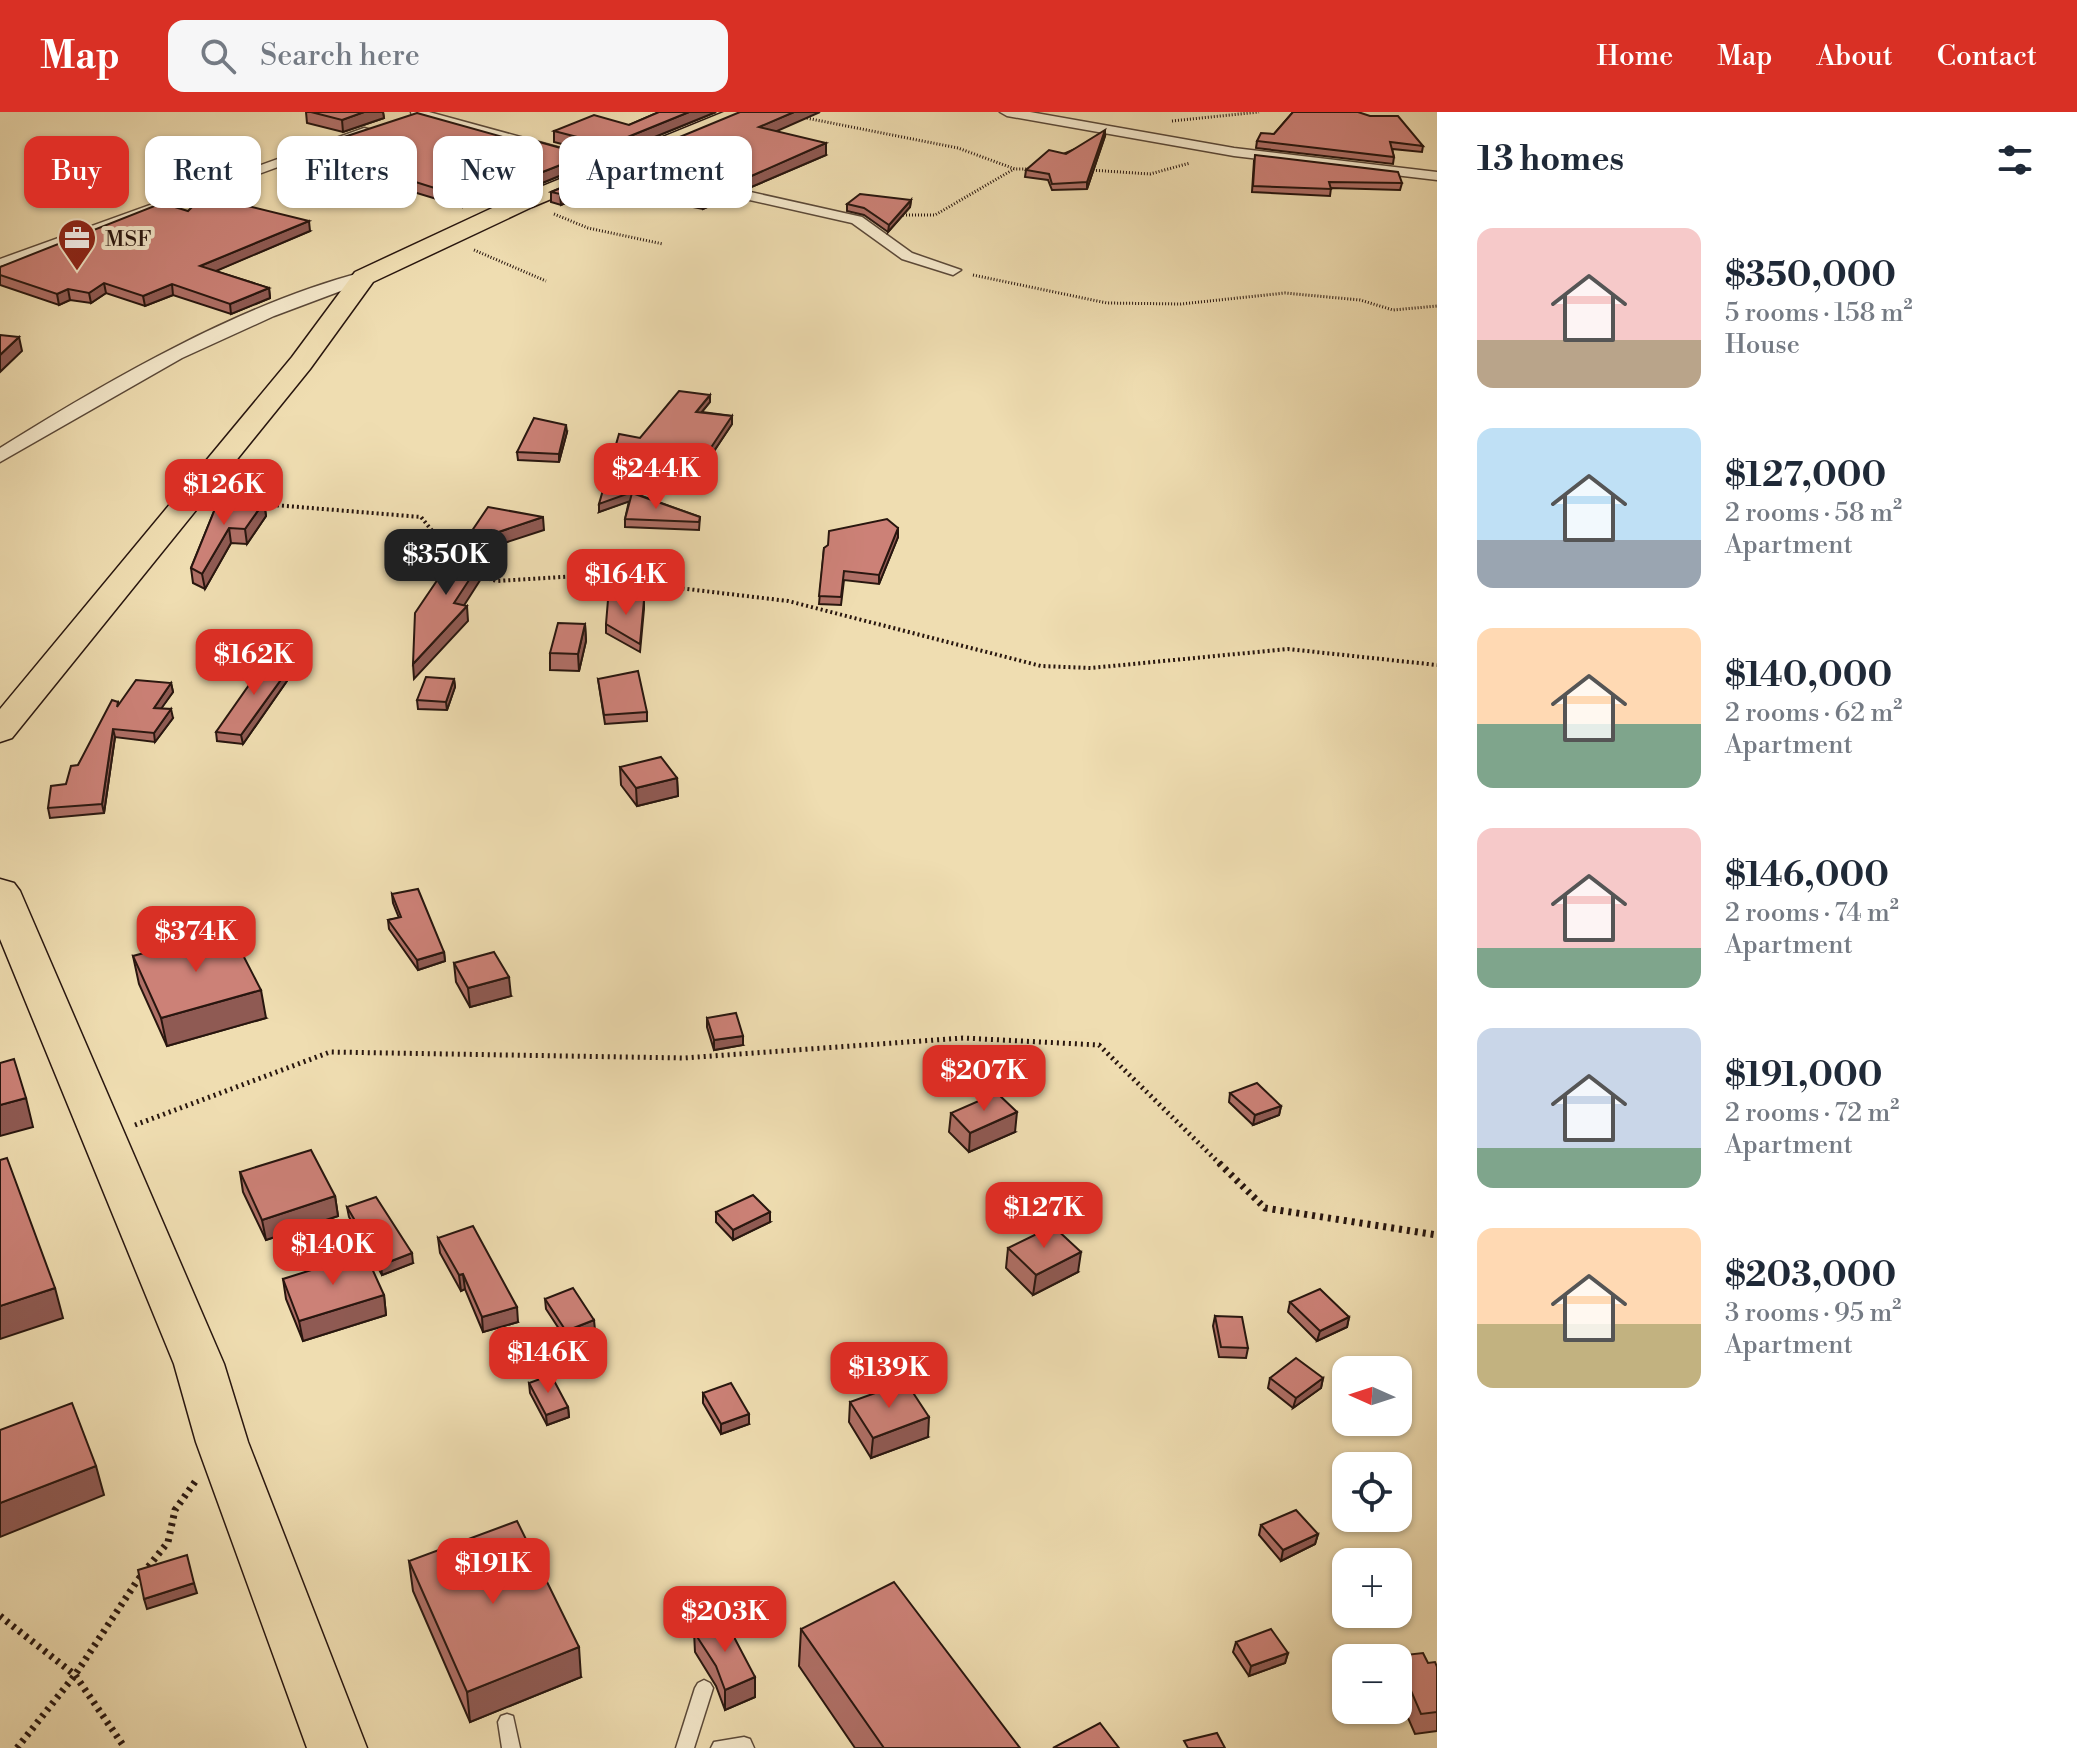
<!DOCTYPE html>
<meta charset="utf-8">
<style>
:root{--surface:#fff;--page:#f6f6f7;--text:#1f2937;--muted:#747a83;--accent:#d93025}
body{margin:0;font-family:"Libre Bodoni",serif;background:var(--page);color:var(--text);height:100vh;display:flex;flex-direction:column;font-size:30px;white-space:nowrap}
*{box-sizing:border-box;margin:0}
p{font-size:26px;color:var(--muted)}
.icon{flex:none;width:44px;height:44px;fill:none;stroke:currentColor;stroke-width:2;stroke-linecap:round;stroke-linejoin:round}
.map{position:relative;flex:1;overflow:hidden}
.drawer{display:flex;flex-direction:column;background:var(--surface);width:640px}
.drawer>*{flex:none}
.top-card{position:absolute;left:24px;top:24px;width:760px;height:72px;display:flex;gap:16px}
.needle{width:52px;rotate:273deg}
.controls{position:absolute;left:1332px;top:1244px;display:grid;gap:16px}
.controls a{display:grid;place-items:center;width:80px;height:80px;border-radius:16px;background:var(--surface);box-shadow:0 2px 6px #0004;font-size:40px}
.price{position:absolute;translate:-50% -68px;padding:0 18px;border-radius:16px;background:var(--accent);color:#fff;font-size:26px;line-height:52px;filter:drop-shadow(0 2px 4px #0008)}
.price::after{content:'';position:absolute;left:50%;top:48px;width:24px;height:18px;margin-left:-12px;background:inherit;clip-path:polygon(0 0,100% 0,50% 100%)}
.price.current{background:#222;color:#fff}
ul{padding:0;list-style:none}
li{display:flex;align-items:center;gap:24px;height:200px;padding:0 40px}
li span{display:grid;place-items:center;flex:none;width:224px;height:160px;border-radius:16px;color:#555}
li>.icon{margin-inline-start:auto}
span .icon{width:96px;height:96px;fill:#fffc;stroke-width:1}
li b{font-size:34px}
h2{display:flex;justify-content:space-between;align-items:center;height:96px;padding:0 40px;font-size:34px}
.tag{padding:0 28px;border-radius:16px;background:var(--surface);box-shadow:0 2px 6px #0004;font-size:28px;line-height:72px}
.tag.current{background:var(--accent);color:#fff}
header{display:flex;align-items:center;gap:48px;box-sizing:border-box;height:112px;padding:0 40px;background:var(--accent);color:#fff}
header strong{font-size:38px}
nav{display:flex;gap:44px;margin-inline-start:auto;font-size:28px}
.search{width:560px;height:72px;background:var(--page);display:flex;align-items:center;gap:20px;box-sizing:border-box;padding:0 28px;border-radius:16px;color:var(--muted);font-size:30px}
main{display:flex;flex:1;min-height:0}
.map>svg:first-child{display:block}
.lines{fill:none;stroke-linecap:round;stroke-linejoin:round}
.lane-casing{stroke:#5a4838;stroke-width:3}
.street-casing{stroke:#5a4838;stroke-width:3}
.primary-casing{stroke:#28160f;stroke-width:3}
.path-far3{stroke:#28160f;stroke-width:3;stroke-dasharray:1 2;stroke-linecap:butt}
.path-far2{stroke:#28160f;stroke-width:4;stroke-dasharray:2 3;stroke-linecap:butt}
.path-far1{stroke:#28160f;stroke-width:5;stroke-dasharray:2 4;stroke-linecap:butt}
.path{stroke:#28160f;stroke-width:7;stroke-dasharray:3 5;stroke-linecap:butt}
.lane{fill:#f5e9cc;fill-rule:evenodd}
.street{fill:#f5e9cc;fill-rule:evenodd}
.primary{fill:#efddb1;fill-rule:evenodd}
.wall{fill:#af6f66;stroke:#28160f;stroke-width:2}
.shaded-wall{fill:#8f5a53;stroke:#28160f;stroke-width:2}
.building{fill:#cc8177;stroke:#28160f;stroke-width:2}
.labels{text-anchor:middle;stroke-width:8;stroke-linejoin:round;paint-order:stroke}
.far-poi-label{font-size:22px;fill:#28160f;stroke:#f5e9cc;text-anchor:start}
</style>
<header>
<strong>Map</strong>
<div class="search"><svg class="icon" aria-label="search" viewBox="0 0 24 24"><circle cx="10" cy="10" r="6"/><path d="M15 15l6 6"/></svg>Search here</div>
<nav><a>Home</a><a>Map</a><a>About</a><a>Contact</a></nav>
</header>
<main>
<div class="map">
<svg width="1437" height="1636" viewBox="0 0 1437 1636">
<rect width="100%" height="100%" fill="#efddb1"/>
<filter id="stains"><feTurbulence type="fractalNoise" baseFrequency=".0025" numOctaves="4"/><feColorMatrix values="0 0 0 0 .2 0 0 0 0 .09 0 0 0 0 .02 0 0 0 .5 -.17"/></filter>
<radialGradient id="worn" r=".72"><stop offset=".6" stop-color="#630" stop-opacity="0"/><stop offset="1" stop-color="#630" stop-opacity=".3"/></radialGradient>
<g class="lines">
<defs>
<g id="lane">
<path d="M704,1568L710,1571L713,1576L694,1636H676L695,1576L698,1571Z"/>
<path d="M507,1602L513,1604L520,1636H502L498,1610L501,1604Z"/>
<path d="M744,1625L750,1627L754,1636H711L714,1630Z"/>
</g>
<g id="street">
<path d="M411,0H429L641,58L634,62L629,61L412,4Z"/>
<path d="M1000,0H1030L1234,36L1437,60V68L1234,44L1007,4Z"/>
<path d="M364,16L376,19L0,157V147Z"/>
<path d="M692,67L862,105L912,141L961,158L953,163L902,147L852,111L687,74V68Z"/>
<path d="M364,160L372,165L370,168L274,204L182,246L0,350V336C107,269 242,191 364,160Z"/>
</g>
<g id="primary">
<path d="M724,0H752L749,4L532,95L373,170L310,257L12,626L0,630V597L292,245L355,160L516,85Z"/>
<path d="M0,767L14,771L20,779L224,1252L248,1330L367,1636H307L196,1330L174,1252L0,827Z"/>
</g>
</defs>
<use href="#lane" class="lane-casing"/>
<use href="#street" class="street-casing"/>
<use href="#primary" class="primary-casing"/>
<g class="path-far3">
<path d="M801,5L958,36L1015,57H1032"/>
<path d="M1172,9L1259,0"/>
<path d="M1090,58L1150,62L1190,51"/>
<path d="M554,102L588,116L663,132"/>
<path d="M897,103H935L1014,57"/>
<path d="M474,138L546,169"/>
<path d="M973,163L1107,191L1181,192L1285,181L1360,188L1393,198L1437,194"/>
</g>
<g class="path-far2">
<path d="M262,392L421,405L455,447"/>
<path d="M479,464L497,469L578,464L788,489L1041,554L1091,556L1288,537L1437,553"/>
</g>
<path class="path-far1" d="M135,1013L330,940L684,946L963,926L1099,933L1221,1053"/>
<g class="path">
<path d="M1219,1051L1265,1096L1437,1123"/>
<path d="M0,1504L75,1563L125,1636"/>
<path d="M17,1636L75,1563L137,1469L168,1430L175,1398L197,1367"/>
</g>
<use href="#lane" class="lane"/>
<use href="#street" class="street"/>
<use href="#primary" class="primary"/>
</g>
<g class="wall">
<path d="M306,0H383L384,6L343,20L307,11Z"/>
<path d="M659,0H716L608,44L554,30V19L629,13Z"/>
<path d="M1293,0L1423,34L1422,40L1392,37L1394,45L1393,52L1256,36L1257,29L1274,22Z"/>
<path d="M776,19L826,43L749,76L642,52L641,41Z"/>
<path d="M1105,24L1087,77L1052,78L1048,68L1025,65L1026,58Z"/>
<path d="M338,27L586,53L518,81L509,79L463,95L387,72L332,59L331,49L348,42V40L339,37Z"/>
<path d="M1254,49L1402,71L1400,78L1331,76L1330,84L1252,80Z"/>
<path d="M619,52L727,76V86L703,97L616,80L601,86L586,82L561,93L551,90V80Z"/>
<path d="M911,88L910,95L888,120L864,103L847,99V92Z"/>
<path d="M222,92L310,119L215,159L269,176L270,186L231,202L173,183L145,194L106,181L91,191L70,188L59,193L0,173V155L188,99Z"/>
<path d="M710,290L702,300L732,304V312L712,342L693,358L649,348L639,383L700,405L699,418L625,415V407L629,389L599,400L640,326Z"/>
<path d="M567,320L559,350L518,348L517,340Z"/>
<path d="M219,387L264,390L266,404L247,432L231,431L205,477L193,471L191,456Z"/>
<path d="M898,416V425L879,472L844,468L841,493L819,492L824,436Z"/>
<path d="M644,488V497L640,540L606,521V512Z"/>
<path d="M585,512L586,529L579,559L550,558V541Z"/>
<path d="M288,555L289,566L243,632L217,629L216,620Z"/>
<path d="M454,567L455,575L447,598L418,597L417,588Z"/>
<path d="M598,567L647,600V609L605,612Z"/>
<path d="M171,571L173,580L161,596L173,606L155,630L115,625L104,701L50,706L48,696L66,672L118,590L119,593Z"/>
<path d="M620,655L677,666L678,684L637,694L621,673Z"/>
<path d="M392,782L444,840L445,849L418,858L389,817L388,808L399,806L393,791Z"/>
<path d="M133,844L266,906L167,934L139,872Z"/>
<path d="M454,851L511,884L470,895L456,870Z"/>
<path d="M707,906L743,933L714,938L707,915Z"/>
<path d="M1230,981L1281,994L1279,1003L1253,1013L1229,990Z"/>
<path d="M951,1001L1015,1020L969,1040L949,1020Z"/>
<path d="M240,1060L335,1084L338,1104L266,1128L243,1080Z"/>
<path d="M347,1095L413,1151L382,1163L349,1105Z"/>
<path d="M716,1100L770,1110L733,1128L716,1110Z"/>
<path d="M438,1126L518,1210L483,1220L465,1177L461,1179L440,1141Z"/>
<path d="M1008,1136L1078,1160L1033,1183L1006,1156Z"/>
<path d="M283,1167L384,1183L386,1203L303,1229L286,1187Z"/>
<path d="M545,1187L595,1218L567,1229L546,1197Z"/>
<path d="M1290,1190L1349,1205L1347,1215L1317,1229L1288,1200Z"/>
<path d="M1215,1204L1248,1236L1246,1246L1219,1245L1213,1214Z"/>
<path d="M1270,1266H1323L1321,1276L1293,1296L1268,1276Z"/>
<path d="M529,1271L568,1295L569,1305L547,1313L530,1281Z"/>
<path d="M703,1281L749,1312L721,1322L703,1291Z"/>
<path d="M850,1290L928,1325L871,1346L849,1310Z"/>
<path d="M1261,1413L1318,1422L1315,1432L1281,1449L1259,1423Z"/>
<path d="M409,1449L581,1565L470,1610L413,1479Z"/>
<path d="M801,1517L1020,1636H855L799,1554Z"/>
<path d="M694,1520L755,1565V1585L725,1598L716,1574L695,1540Z"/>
<path d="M1236,1530L1288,1541L1285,1551L1249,1564L1233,1540Z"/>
<path d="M1396,1544L1428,1551L1437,1555V1619L1415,1622L1398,1583V1546H1395Z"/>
</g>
<g class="shaded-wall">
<path d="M364,0H383L384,6L343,20L342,8Z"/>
<path d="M689,0H716L608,44V33Z"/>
<path d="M794,0H820L759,27V15Z"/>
<path d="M1105,18V24L1087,77V70Z"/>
<path d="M826,31V43L749,76V65Z"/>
<path d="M586,43V53L518,81L517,70Z"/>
<path d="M508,68L509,79L463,95V85Z"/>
<path d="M616,70V80L601,86V76Z"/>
<path d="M586,71V82L561,93L560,82Z"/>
<path d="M727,76V86L703,97V86Z"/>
<path d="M911,88L910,95L888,120L889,113Z"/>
<path d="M309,109L310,119L202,165L200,154Z"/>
<path d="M104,171L106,181L91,191L89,181Z"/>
<path d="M172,172L173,183L145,194L143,184Z"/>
<path d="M269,176L270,186L231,202L230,192Z"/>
<path d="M68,177L70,188L59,193L57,182Z"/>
<path d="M19,225L22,239L0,260V243Z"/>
<path d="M710,283V290L696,307V300Z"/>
<path d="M732,304V312L712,342L693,358V350Z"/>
<path d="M566,313L567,320L559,350V342Z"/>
<path d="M648,340L649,348L639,386L599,400V392Z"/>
<path d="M264,390L266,404L247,432L245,417Z"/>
<path d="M543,405L544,418L492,435L493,448L456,506L454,491L464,445L463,432Z"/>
<path d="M229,416L231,431L205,477L202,462Z"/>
<path d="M898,416V425L879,472V463Z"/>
<path d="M467,494L468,509L414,567L413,552Z"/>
<path d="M585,512L586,529L579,559L578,542Z"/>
<path d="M288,558L289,566L243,632L241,623Z"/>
<path d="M454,567L455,575L447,598L446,590Z"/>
<path d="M171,571L173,580L156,604L154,596Z"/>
<path d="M171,597L173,606L155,630L154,621Z"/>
<path d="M113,617L115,625L104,701L102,692Z"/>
<path d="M677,666L678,684L637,694L636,676Z"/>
<path d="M444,840L445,849L418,858L417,848Z"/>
<path d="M509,865L511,884L470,895L468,876Z"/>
<path d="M261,878L266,906L167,934L161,906Z"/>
<path d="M743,924V933L714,938V928Z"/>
<path d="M26,986L33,1015L0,1024V993Z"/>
<path d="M1281,994L1279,1003L1253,1013L1255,1003Z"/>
<path d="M1017,1000L1015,1020L969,1040L970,1021Z"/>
<path d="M335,1084L338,1104L266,1128L262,1108Z"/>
<path d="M770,1100V1110L733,1128V1118Z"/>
<path d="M1081,1140L1078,1160L1033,1183L1036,1163Z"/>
<path d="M412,1141L413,1151L382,1163L381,1153Z"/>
<path d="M463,1162L465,1177L461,1179L459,1163Z"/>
<path d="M55,1176L63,1206L0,1227V1194Z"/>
<path d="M384,1183L386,1203L303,1229L299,1209Z"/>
<path d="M517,1195L518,1210L483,1220L482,1205Z"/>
<path d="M1349,1205L1347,1215L1317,1229L1320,1219Z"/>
<path d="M594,1208L595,1218L567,1229L566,1219Z"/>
<path d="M1323,1266L1321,1276L1293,1296L1296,1286Z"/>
<path d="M568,1295L569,1305L547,1313L546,1303Z"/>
<path d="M749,1302V1312L721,1322V1312Z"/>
<path d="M929,1305L928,1325L871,1346L873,1326Z"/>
<path d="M96,1354L104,1383L0,1425V1391Z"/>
<path d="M1318,1422L1315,1432L1281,1449L1283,1438Z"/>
<path d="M194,1471L197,1481L147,1497L144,1487Z"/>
<path d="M579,1535L581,1565L470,1610L467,1580Z"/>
<path d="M1288,1541L1285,1551L1249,1564L1251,1554Z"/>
<path d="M755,1565V1585L725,1598V1578Z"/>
</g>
<g class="building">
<path d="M311,0H364L342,8Z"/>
<path d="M659,0H689L608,33L554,19L594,3L629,13Z"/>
<path d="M740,0H794L759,15L826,31L749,65L641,41Z"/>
<path d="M1293,0H1358L1370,4H1398L1423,34L1390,30L1394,45L1257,29L1261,21L1274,22Z"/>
<path d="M417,1L524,31L532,28L586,43L517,70L508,68L463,85L387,61L331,49L356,38L347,36L357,32L338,27Z"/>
<path d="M1105,18L1087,70L1052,72L1049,62L1026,58L1049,38L1066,42Z"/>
<path d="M1255,43L1398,60L1402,71L1329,70L1331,77L1253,74Z"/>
<path d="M619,52L727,76L703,86L616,70L601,76L586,71L560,82L551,80Z"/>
<path d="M860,82L911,88L889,113L864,96L847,92Z"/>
<path d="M215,86L222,92L244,93L309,109L200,154L269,176L230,192L172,172L143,184L104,171L89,181L68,177L57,182L0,163V155L162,91L188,99L200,87Z"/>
<path d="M0,223L19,225L0,243Z"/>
<path d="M679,279L710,283L696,300L732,304L712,334L693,350L648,340L638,378L599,392L619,322L640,326Z"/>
<path d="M534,306L566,313L559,342L517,340Z"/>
<path d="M632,381L700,405L699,410L625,407Z"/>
<path d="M219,387L264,390L245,417L229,416L202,462L191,456Z"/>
<path d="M488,395L543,405L463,432Z"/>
<path d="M887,407L898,416L879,463L844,459L841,485L819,484L824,436L828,433L829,419Z"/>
<path d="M461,433H492L454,491L467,494L413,552L415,501Z"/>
<path d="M608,488H644L640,532L606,512Z"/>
<path d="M558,511L585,512L578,542L550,541Z"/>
<path d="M270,543L288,555V558L241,623L216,620Z"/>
<path d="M638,559L647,600L604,603L598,567Z"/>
<path d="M426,565L454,567L446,590L417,588Z"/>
<path d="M136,568L171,571L154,596L171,597L154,621L113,617L102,692L48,696L51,674L66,672L71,654L78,653L112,588L118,590L117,595Z"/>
<path d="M661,645L677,666L636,676L620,655Z"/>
<path d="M418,777L444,840L417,848L388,808L401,805L392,782Z"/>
<path d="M230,818L261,878L161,906L133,844Z"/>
<path d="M494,840L509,865L468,876L454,851Z"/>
<path d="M736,901L743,924L714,928L707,906Z"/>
<path d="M14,947L26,986L0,993V951Z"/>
<path d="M1257,971L1281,994L1255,1003L1230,981Z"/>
<path d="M997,981L1017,1000L970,1021L951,1001Z"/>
<path d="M311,1038L335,1084L262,1108L240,1060Z"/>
<path d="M7,1046L55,1176L0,1194V1048Z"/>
<path d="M753,1083L770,1100L733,1118L716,1100Z"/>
<path d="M376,1085L412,1141L381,1153L347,1095Z"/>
<path d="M473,1114L517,1195L482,1205L463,1162L459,1163L438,1126Z"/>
<path d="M1053,1114L1081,1140L1036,1163L1008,1136Z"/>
<path d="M365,1141L384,1183L299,1209L283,1167Z"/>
<path d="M573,1176L594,1208L566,1219L545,1187Z"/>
<path d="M1320,1177L1349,1205L1320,1219L1290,1190Z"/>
<path d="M1215,1204L1242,1205L1248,1236L1221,1235Z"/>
<path d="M1296,1246L1323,1266L1296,1286L1270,1266Z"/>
<path d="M551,1263L568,1295L546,1303L529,1271Z"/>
<path d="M906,1270L929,1305L873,1326L850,1290Z"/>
<path d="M731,1271L749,1302L721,1312L703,1281Z"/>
<path d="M72,1291L96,1354L0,1391V1318Z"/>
<path d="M1296,1398L1318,1422L1283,1438L1261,1413Z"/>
<path d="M517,1409L579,1535L467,1580L409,1449Z"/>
<path d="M187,1443L194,1471L144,1487L138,1458Z"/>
<path d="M894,1470L1020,1636H884L801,1517Z"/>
<path d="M725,1508L755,1565L725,1578L716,1554L694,1520Z"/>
<path d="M1271,1517L1288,1541L1251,1554L1236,1530Z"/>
<path d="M1423,1541L1428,1551L1435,1550L1437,1555V1600L1421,1602L1396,1544Z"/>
<path d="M1100,1611L1119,1636H1053Z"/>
<path d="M1217,1621L1225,1636H1188L1184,1629Z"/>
</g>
<defs>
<symbol id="office-pin" viewBox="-11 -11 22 30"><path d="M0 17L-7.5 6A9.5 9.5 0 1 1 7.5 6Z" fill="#8f2418" stroke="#f5e9cc"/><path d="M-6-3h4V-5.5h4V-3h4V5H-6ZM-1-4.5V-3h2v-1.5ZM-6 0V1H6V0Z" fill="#fff"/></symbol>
</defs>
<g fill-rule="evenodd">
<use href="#office-pin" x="55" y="104" width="44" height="60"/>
</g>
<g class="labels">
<g class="far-poi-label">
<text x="105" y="134">MSF</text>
</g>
</g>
<rect width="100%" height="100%" filter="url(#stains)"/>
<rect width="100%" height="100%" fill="url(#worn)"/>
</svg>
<div class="controls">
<a><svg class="needle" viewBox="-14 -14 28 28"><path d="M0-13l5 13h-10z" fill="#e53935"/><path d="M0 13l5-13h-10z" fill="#747a83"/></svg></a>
<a><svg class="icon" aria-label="locate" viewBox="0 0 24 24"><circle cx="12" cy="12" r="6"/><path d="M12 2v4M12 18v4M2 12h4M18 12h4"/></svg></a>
<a>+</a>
<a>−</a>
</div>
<b class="price" style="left:656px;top:399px">$244K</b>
<b class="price" style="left:224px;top:415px">$126K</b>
<b class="price current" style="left:446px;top:485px">$350K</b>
<b class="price" style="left:626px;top:505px">$164K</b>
<b class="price" style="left:254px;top:585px">$162K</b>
<b class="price" style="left:196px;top:862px">$374K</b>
<b class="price" style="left:984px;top:1001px">$207K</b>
<b class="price" style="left:1044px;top:1138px">$127K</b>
<b class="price" style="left:333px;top:1175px">$140K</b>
<b class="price" style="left:548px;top:1283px">$146K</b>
<b class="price" style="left:889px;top:1298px">$139K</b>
<b class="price" style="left:493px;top:1494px">$191K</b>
<b class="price" style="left:725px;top:1542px">$203K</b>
<div class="top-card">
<a class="tag current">Buy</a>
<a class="tag">Rent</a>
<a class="tag">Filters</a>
<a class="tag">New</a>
<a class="tag">Apartment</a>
</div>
</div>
<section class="drawer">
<h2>13 homes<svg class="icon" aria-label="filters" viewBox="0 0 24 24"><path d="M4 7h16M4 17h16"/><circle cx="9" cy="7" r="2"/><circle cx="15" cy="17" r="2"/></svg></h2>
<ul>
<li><span style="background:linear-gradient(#f6c9c9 70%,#b9a48a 0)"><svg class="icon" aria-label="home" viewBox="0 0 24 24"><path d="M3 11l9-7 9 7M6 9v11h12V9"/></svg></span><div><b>$350,000</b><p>5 rooms · 158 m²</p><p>House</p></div></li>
<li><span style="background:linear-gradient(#bfe0f5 70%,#9aa5b1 0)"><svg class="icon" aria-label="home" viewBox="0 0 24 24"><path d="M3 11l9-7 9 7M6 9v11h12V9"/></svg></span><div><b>$127,000</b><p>2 rooms · 58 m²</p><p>Apartment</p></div></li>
<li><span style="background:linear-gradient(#ffd9b3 60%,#7fa58c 0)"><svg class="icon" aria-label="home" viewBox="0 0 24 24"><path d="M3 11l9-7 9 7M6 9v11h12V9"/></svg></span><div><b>$140,000</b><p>2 rooms · 62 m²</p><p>Apartment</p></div></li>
<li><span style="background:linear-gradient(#f6c9c9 75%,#7fa58c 0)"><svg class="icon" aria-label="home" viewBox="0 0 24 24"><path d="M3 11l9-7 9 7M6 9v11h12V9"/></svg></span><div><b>$146,000</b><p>2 rooms · 74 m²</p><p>Apartment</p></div></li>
<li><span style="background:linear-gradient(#c9d6e8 75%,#7fa58c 0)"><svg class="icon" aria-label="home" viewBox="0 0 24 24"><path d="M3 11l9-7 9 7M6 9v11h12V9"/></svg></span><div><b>$191,000</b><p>2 rooms · 72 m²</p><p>Apartment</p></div></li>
<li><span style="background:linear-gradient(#ffd9b3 60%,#c2b280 0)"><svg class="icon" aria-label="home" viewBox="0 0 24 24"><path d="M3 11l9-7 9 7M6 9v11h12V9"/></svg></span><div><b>$203,000</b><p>3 rooms · 95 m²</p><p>Apartment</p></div></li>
</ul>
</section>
</main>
